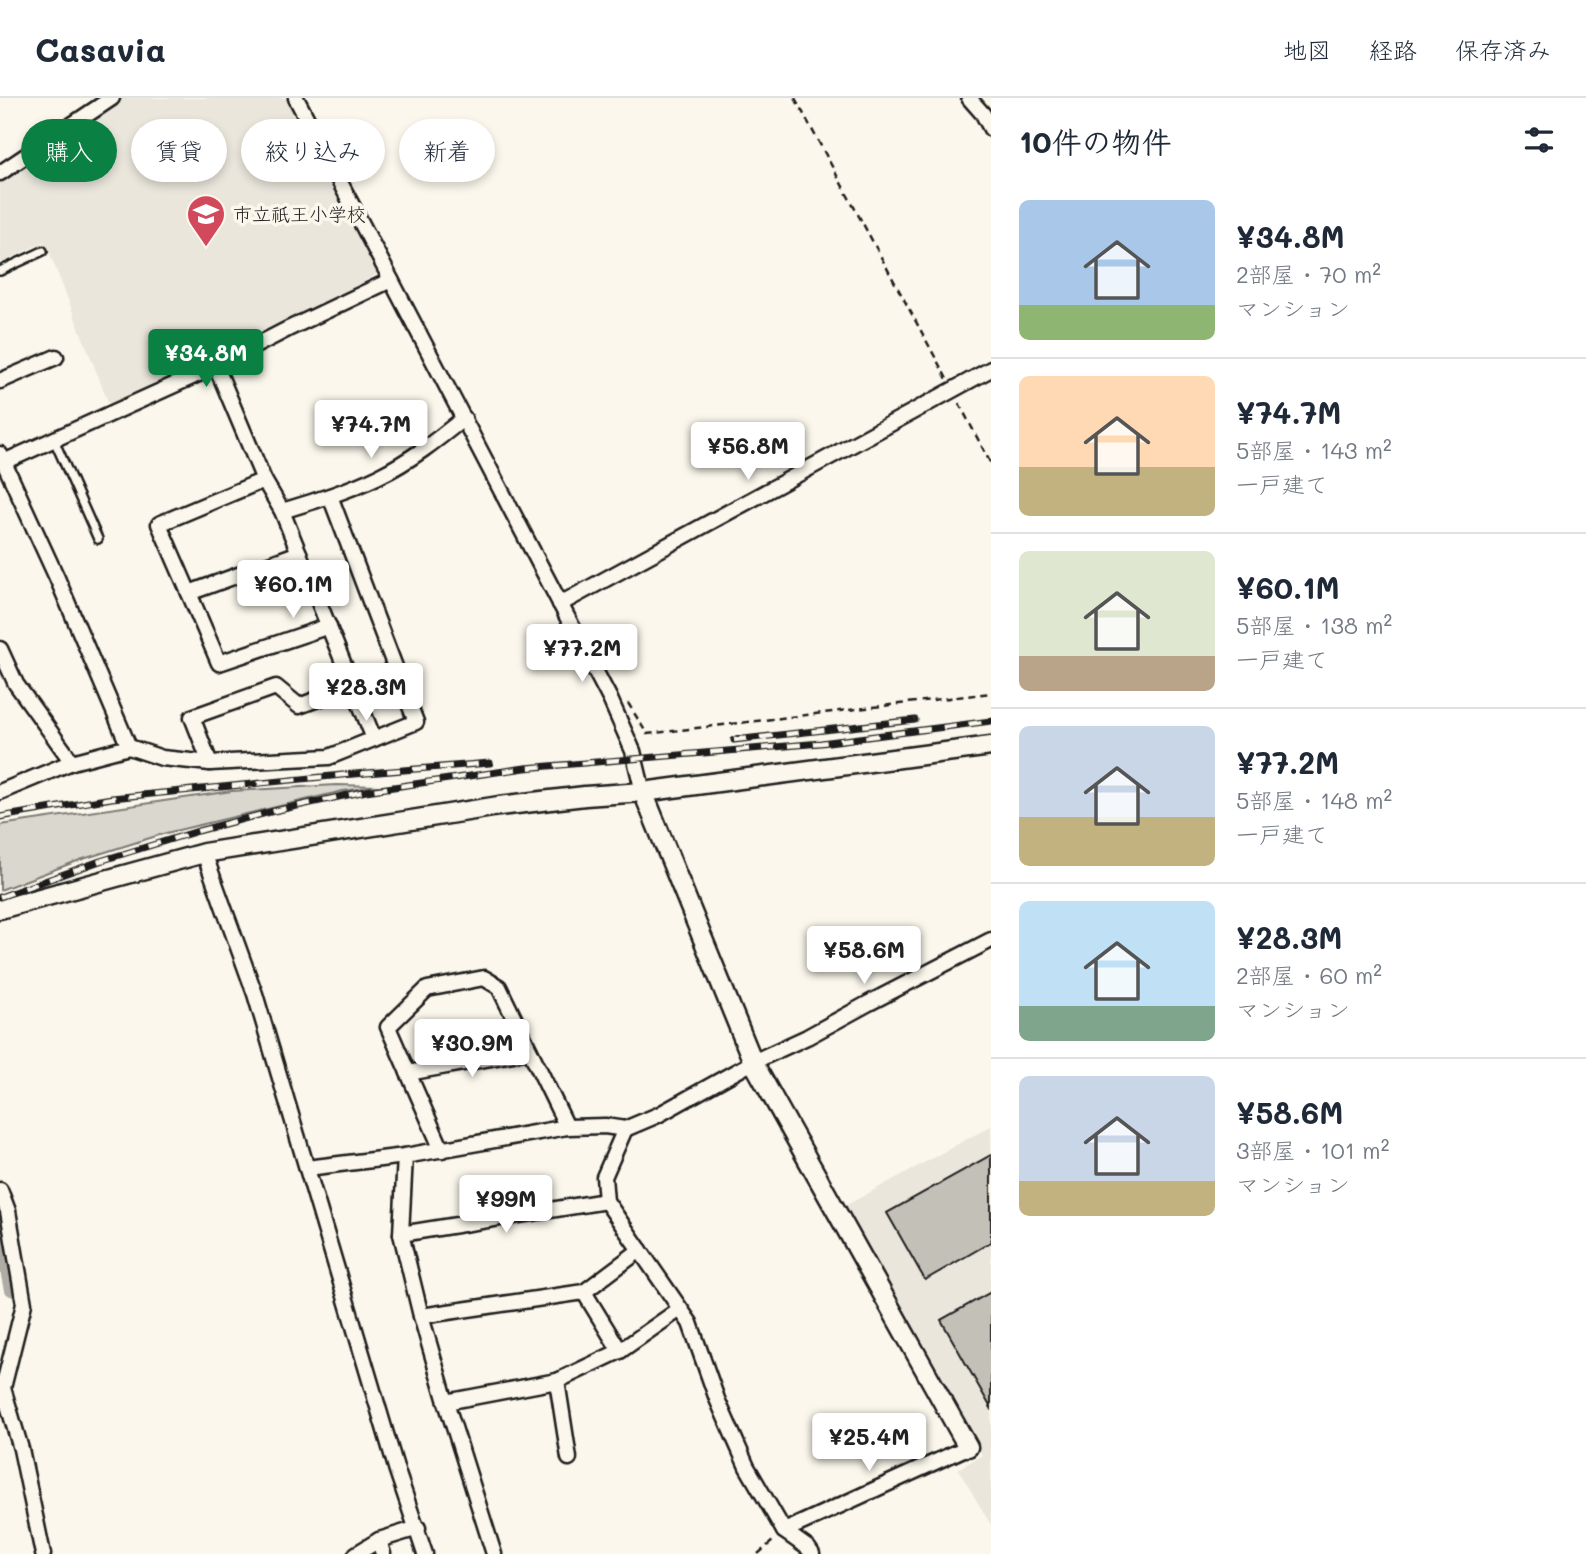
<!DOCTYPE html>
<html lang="ja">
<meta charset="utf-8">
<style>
:root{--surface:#fff;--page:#f2f2f3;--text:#1f2937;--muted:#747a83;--line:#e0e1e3;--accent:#0b8043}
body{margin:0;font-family:Mali,"Klee One",sans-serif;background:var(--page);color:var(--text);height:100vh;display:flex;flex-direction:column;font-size:26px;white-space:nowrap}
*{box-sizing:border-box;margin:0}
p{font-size:23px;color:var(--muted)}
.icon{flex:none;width:38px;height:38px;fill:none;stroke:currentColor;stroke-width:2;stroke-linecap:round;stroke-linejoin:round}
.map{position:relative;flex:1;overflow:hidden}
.side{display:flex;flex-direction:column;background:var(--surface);width:595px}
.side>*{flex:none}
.banner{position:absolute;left:21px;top:21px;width:665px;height:63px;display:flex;gap:14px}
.price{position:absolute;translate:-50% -60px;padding:0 16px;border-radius:7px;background:#fff;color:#222;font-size:23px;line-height:46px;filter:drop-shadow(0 2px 4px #0008)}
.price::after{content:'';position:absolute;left:50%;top:42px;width:21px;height:16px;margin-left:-10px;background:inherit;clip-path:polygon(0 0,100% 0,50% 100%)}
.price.on{background:var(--accent);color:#fff}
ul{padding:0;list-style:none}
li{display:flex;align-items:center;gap:21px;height:175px;padding:0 28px}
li+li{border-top:2px solid var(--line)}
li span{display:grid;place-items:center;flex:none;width:196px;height:140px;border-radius:10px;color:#555}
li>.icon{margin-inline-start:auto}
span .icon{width:84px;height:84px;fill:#fffc;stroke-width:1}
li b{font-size:30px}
h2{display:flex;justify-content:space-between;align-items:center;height:84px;padding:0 28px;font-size:30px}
.tag{padding:0 24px;border-radius:32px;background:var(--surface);box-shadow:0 4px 10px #0003;font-size:24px;line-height:63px}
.tag.on{background:var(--accent);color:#fff}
header{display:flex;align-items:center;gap:42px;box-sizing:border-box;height:98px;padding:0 35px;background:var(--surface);border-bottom:2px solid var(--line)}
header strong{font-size:33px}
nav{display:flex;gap:38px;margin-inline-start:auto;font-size:24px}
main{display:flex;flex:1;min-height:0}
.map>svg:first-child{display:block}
.built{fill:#eae6dc}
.green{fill:#dad7ce;stroke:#7b7a75;stroke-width:2}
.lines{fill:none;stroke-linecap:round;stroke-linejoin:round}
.river{stroke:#afaca5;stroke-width:24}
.building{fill:#c3c0b8;stroke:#1c1c1c;stroke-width:2}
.service-casing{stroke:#1c1c1c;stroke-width:12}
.minor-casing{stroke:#1c1c1c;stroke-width:19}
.tertiary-casing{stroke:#1c1c1c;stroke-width:23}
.path{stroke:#1c1c1c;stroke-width:2.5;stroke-dasharray:7 5;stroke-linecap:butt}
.service{stroke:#fbf7ec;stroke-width:7}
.minor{stroke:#fbf7ec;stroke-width:14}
.tertiary{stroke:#fbf7ec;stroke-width:18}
.rail-casing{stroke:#1c1c1c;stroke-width:7}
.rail{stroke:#fbf7ec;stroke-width:4.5;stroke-dasharray:13;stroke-linecap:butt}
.labels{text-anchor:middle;stroke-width:7;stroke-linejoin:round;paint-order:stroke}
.poi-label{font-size:19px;fill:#1c1c1c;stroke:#fbf7ec;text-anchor:start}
</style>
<header>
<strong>Casavia</strong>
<nav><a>地図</a><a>経路</a><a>保存済み</a></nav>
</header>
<main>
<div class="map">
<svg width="991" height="1456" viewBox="0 0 991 1456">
<rect width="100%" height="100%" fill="#fbf7ec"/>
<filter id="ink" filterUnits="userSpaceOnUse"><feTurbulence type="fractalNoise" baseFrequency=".0143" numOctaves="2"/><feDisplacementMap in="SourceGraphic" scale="14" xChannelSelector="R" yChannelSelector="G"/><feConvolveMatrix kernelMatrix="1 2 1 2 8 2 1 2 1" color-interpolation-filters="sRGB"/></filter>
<g filter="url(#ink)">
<g class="built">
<path d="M121,0H292L377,176L290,226L111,311L50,156L43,144L0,166V79L24,67Z"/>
<path d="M991,1028V1427L958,1371L982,1357L845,1108Z"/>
</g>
<path class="green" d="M336,687L381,688L343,693L166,735L80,762L0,792V727L232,693Z"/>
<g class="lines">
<path class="river" d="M0,1109L15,1187"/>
</g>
<g class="building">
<path d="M991,1057V1144L925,1182L887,1115Z"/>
<path d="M991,1194V1310L941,1222Z"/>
</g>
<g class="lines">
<defs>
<g id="service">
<path d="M0,173L43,153"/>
<path d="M54,342L98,441"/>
</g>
<g id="minor">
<path d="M296,0L610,601L633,653L643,694"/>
<path d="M969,0L983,16L991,31"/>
<path d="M0,75L112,0"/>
<path d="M216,268L264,382L282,413L374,641"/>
<path d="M0,283L56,259"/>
<path d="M0,356L57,480L129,649L72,664L0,694"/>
<path d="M4,364L216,268L288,231L391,182"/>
<path d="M264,382L159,426L189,495L299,455"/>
<path d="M282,413C315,403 348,393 379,378C410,363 437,342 464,320"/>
<path d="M189,495L219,565L329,528"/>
<path d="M560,506L991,271"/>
<path d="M0,551L16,586L72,664"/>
<path d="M129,649L162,660L210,665L329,659L416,624L330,398"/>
<path d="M210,665L192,619L276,589L299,608L353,588"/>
<path d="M204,755L255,896L397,1373L425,1456"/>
<path d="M408,975L530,953"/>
<path d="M625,1031L604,1079L606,1103L690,1225L717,1301L747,1369L784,1433L808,1450L812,1456"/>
<path d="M442,1052L388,929L427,891L484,880L499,889L567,1029"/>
<path d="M405,1058L401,1136L421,1218L446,1304L494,1456"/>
<path d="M307,1070L405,1058L567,1029L605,1028L625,1031L658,1017L753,964L807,939L869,905L991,842"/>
<path d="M0,1092L8,1113L24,1206L3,1290L21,1351L43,1456"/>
<path d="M401,1136L606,1103"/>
<path d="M584,1194L620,1253"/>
<path d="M421,1218L584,1194L640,1152"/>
<path d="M557,1283L569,1360"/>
<path d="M446,1304L557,1283L620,1253L680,1211"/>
<path d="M784,1433L968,1349"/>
<path d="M379,1442L383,1456"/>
<path d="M356,1456L379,1442L418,1430"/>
</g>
<g id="tertiary">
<path d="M643,694L753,964L968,1349"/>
<path d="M0,811L204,755L499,708L585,698L643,694L991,648"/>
</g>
</defs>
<use href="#service" class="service-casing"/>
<use href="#minor" class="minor-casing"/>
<use href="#tertiary" class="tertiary-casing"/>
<g class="path">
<path d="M795,0L947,281"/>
<path d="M959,305L991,366"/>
<path d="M628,605L647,636L991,595"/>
<path d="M758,1456L774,1442"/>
</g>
<use href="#service" class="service"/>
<use href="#minor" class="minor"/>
<use href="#tertiary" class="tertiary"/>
<defs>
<g id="rail">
<path d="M734,642L915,622"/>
<path d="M0,719L112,700L342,677L490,665"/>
<path d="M0,799L100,763L198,733L274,713L366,693L525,670L821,645L991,623"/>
</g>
</defs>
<use href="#rail" class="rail-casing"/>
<use href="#rail" class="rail"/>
</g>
</g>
<defs>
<symbol id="school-pin" viewBox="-11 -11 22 30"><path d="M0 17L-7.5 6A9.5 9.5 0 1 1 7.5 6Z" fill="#d1495b" stroke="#fbf7ec"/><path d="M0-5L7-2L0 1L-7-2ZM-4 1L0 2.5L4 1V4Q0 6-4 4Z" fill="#fff"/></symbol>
</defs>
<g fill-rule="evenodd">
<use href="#school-pin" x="184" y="94" width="44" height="60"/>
</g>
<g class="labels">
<g class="poi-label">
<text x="233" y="123">市立祇王小学校</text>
</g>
</g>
</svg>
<b class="price on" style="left:206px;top:291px">¥34.8M</b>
<b class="price" style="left:371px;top:362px">¥74.7M</b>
<b class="price" style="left:748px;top:384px">¥56.8M</b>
<b class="price" style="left:293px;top:522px">¥60.1M</b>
<b class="price" style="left:582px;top:586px">¥77.2M</b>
<b class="price" style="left:366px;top:625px">¥28.3M</b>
<b class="price" style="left:864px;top:888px">¥58.6M</b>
<b class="price" style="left:472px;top:981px">¥30.9M</b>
<b class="price" style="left:506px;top:1137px">¥99M</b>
<b class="price" style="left:869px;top:1375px">¥25.4M</b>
<div class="banner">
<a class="tag on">購入</a>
<a class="tag">賃貸</a>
<a class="tag">絞り込み</a>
<a class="tag">新着</a>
</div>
</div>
<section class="side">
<h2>10件の物件<svg class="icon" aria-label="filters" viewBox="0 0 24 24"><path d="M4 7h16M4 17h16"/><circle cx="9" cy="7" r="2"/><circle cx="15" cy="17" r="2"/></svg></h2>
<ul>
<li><span style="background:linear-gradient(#a9c7e8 75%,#8fb573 0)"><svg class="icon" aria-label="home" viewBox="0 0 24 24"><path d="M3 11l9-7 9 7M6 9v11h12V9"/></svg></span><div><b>¥34.8M</b><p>2部屋 · 70 m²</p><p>マンション</p></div></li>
<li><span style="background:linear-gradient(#ffd9b3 65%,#c2b280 0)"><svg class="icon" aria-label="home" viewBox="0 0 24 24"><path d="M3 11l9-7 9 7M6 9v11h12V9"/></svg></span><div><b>¥74.7M</b><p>5部屋 · 143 m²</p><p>一戸建て</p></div></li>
<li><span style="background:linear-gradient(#dfe7d0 75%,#b9a48a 0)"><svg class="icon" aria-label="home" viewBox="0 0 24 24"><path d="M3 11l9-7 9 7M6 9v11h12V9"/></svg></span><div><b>¥60.1M</b><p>5部屋 · 138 m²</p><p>一戸建て</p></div></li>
<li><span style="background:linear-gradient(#c9d6e8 65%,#c2b280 0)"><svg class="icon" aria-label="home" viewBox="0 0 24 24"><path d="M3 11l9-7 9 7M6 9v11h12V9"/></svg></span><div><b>¥77.2M</b><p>5部屋 · 148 m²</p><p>一戸建て</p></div></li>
<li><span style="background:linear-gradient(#bfe0f5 75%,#7fa58c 0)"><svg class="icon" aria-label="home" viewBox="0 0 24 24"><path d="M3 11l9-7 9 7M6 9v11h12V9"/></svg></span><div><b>¥28.3M</b><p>2部屋 · 60 m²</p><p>マンション</p></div></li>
<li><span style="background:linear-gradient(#c9d6e8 75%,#c2b280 0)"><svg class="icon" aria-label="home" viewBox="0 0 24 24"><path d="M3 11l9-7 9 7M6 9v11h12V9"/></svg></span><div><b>¥58.6M</b><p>3部屋 · 101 m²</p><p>マンション</p></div></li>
</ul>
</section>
</main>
